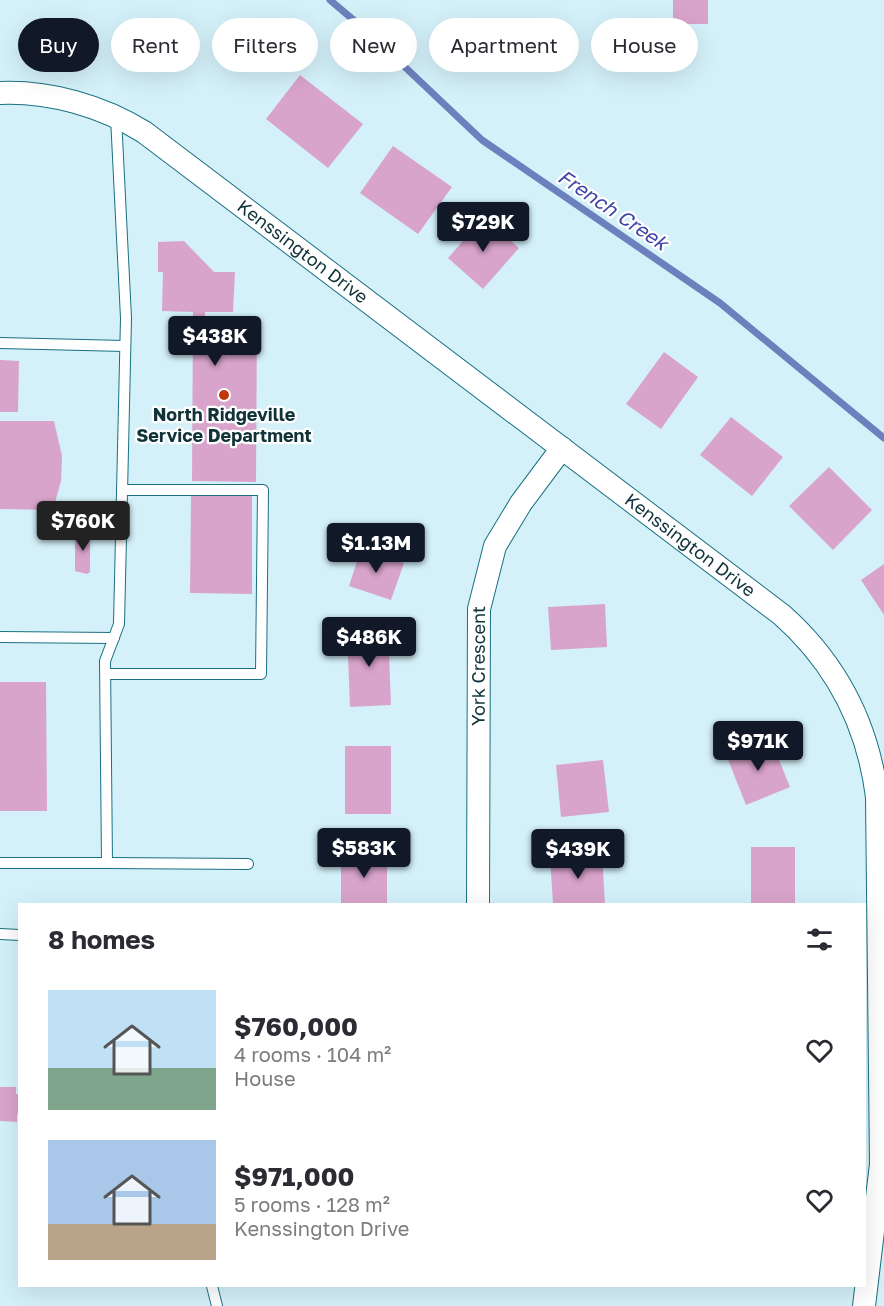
<!DOCTYPE html>
<meta charset="utf-8">
<style>
:root{--surface:#fff;--page:#f2f2f3;--text:#2b2b33;--muted:#7c7c81;--accent:#111827}
body{margin:0;font-family:"Golos Text",sans-serif;background:var(--page);color:var(--text);height:100vh;display:flex;flex-direction:column;font-size:22px;white-space:nowrap}
*{box-sizing:border-box;margin:0}
p{font-size:20px;color:var(--muted)}
.icon{flex:none;width:33px;height:33px;fill:none;stroke:currentColor;stroke-width:2;stroke-linecap:round;stroke-linejoin:round}
.map{position:relative;flex:1;overflow:hidden}
.sheet{position:absolute;left:18px;top:903px;width:848px;height:384px;display:flex;flex-direction:column;background:var(--surface);border-radius:0px;box-shadow:0 6px 24px #0002}
.sheet>*{flex:none}
.guide{position:absolute;left:18px;top:18px;width:849px;height:54px;display:flex;gap:12px}
.price{position:absolute;translate:-50% -51px;padding:0 14px;border-radius:6px;background:var(--accent);color:#fff;font-size:20px;line-height:39px;filter:drop-shadow(0 2px 3px #0008)}
.price::after{content:'';position:absolute;left:50%;top:36px;width:18px;height:14px;margin-left:-9px;background:inherit;clip-path:polygon(0 0,100% 0,50% 100%)}
.price.active{background:#222;color:#fff}
ul{padding:0;list-style:none}
li{display:flex;align-items:center;gap:18px;height:150px;padding:0 30px}
li span{display:grid;place-items:center;flex:none;width:168px;height:120px;border-radius:0px;color:#555}
li>.icon{margin-inline-start:auto}
span .icon{width:72px;height:72px;fill:#fffc;stroke-width:1}
li b{font-size:26px}
h2{display:flex;justify-content:space-between;align-items:center;height:72px;padding:0 30px;font-size:26px}
.tag{padding:0 21px;border-radius:27px;background:var(--surface);box-shadow:0 6px 24px #0002;font-size:21px;line-height:54px}
.tag.active{background:var(--accent);color:#fff}
.map>svg:first-child{display:block}
.lines{fill:none;stroke-linecap:round;stroke-linejoin:round}
.stream{stroke:#6c80be;stroke-width:7}
.building{fill:#d9a4cc}
.service-casing{stroke:#1a7082;stroke-width:12}
.minor-casing{stroke:#1a7082;stroke-width:24}
.service{stroke:#fff;stroke-width:10}
.minor{stroke:#fff;stroke-width:22}
.poi-dot{fill:#c0370a;stroke:#fff;stroke-width:2}
.labels{text-anchor:middle;stroke-width:4.5;stroke-linejoin:round;paint-order:stroke}
.street-label{font-size:18px;fill:#103239;stroke:#fff}
.poi-label{font-size:18px;font-weight:bold;fill:#103239;stroke:#fff}
.water-label{font-size:20px;font-style:italic;fill:#4045a7;stroke:#fff}
</style>
<div class="map">
<svg width="884" height="1306" viewBox="0 0 884 1306">
<rect width="100%" height="100%" fill="#d4f1f9"/>
<g class="lines">
<path class="stream" d="M330,0L369,33L482,140L720,303L884,438"/>
</g>
<g class="building">
<rect x="673" y="0" width="35" height="24"/>
<path d="M300,75L363,124L328,168L266,119Z"/>
<path d="M393,146L452,187L418,234L360,193Z"/>
<path d="M484,217L519,248L483,289L448,258Z"/>
<path d="M184,241L214,272H235L233,312H205V322H257L256,482L192,481L193,312L162,311L163,272H158V242Z"/>
<path d="M664,352L698,377L661,429L626,404Z"/>
<path d="M0,360L19,361L18,412H0Z"/>
<path d="M731,417L783,457L752,496L700,455Z"/>
<path d="M0,421H54L62,456L61,481L53,510L0,509Z"/>
<path d="M829,467L872,510L833,550L789,506Z"/>
<path d="M191,496H252V594L190,593Z"/>
<path d="M81,528H87V532L90,533V572L87,574L75,571V532H81Z"/>
<path d="M361,549L404,563L391,600L349,586Z"/>
<path d="M884,564V615L861,580Z"/>
<path d="M605,604L607,647L551,650L548,607Z"/>
<path d="M388,629L391,705L350,707L347,631Z"/>
<path d="M0,682H46L47,811H0Z"/>
<path d="M771,740L790,787L746,805L727,757Z"/>
<rect x="345" y="746" width="46" height="68"/>
<path d="M603,760L609,812L561,817L556,765Z"/>
<rect x="751" y="847" width="44" height="57"/>
<path d="M602,854L605,904H553L550,857Z"/>
<rect x="341" y="855" width="46" height="49"/>
<path d="M0,1087H16V1094H20V1114H17V1122L0,1121Z"/>
</g>
<g class="lines">
<defs>
<g id="service">
<path d="M0,343L125,346"/>
<path d="M0,637L114,638"/>
<path d="M106,674H261L263,490H122"/>
<path d="M0,863H107L105,661L119,624L126,318L116,117"/>
<path d="M107,863L248,864"/>
<path d="M0,934L20,935"/>
<path d="M212,1286L217,1306"/>
</g>
<g id="minor">
<path id="s1" d="M0,93C50,91 102,106 144,132L782,615C837,664 868,725 877,797L881,1164L864,1306"/>
<path id="s2" d="M478,904L479,609L495,546L521,503L562,448"/>
</g>
</defs>
<use href="#service" class="service-casing"/>
<use href="#minor" class="minor-casing"/>
<use href="#service" class="service"/>
<use href="#minor" class="minor"/>
</g>
<circle class="poi-dot" cx="224" cy="395" r="6"/>
<g class="labels">
<g class="street-label">
<text dy="6" stroke="none"><textPath href="#s1" startOffset="350">Kenssington Drive</textPath></text>
<text dy="6" stroke="none"><textPath href="#s1" startOffset="836">Kenssington Drive</textPath></text>
<text dy="6" stroke="none"><textPath href="#s2" startOffset="238">York Crescent</textPath></text>
</g>
<g class="poi-label">
<text x="224" y="421">North Ridgeville<tspan x="224" dy="21">Service Department</tspan></text>
</g>
<g class="water-label">
<text transform="translate(613 210) rotate(34)" y="7">French Creek</text>
</g>
</g>
</svg>
<b class="price" style="left:483px;top:253px">$729K</b>
<b class="price" style="left:215px;top:367px">$438K</b>
<b class="price active" style="left:83px;top:552px">$760K</b>
<b class="price" style="left:376px;top:574px">$1.13M</b>
<b class="price" style="left:369px;top:668px">$486K</b>
<b class="price" style="left:758px;top:772px">$971K</b>
<b class="price" style="left:364px;top:879px">$583K</b>
<b class="price" style="left:578px;top:880px">$439K</b>
<div class="guide">
<a class="tag active">Buy</a>
<a class="tag">Rent</a>
<a class="tag">Filters</a>
<a class="tag">New</a>
<a class="tag">Apartment</a>
<a class="tag">House</a>
</div>
<section class="sheet">
<h2>8 homes<svg class="icon" aria-label="filters" viewBox="0 0 24 24"><path d="M4 7h16M4 17h16"/><circle cx="9" cy="7" r="2"/><circle cx="15" cy="17" r="2"/></svg></h2>
<ul>
<li><span style="background:linear-gradient(#bfe0f5 65%,#7fa58c 0)"><svg class="icon" aria-label="home" viewBox="0 0 24 24"><path d="M3 11l9-7 9 7M6 9v11h12V9"/></svg></span><div><b>$760,000</b><p>4 rooms · 104 m²</p><p>House</p></div><svg class="icon" aria-label="heart" viewBox="0 0 24 24"><path d="M12 20l-8-8c-3-5 5-10 8-4 3-6 11-1 8 4z"/></svg></li>
<li><span style="background:linear-gradient(#a9c7e8 70%,#b9a48a 0)"><svg class="icon" aria-label="home" viewBox="0 0 24 24"><path d="M3 11l9-7 9 7M6 9v11h12V9"/></svg></span><div><b>$971,000</b><p>5 rooms · 128 m²</p><p>Kenssington Drive</p></div><svg class="icon" aria-label="heart" viewBox="0 0 24 24"><path d="M12 20l-8-8c-3-5 5-10 8-4 3-6 11-1 8 4z"/></svg></li>
</ul>
</section>
</div>
